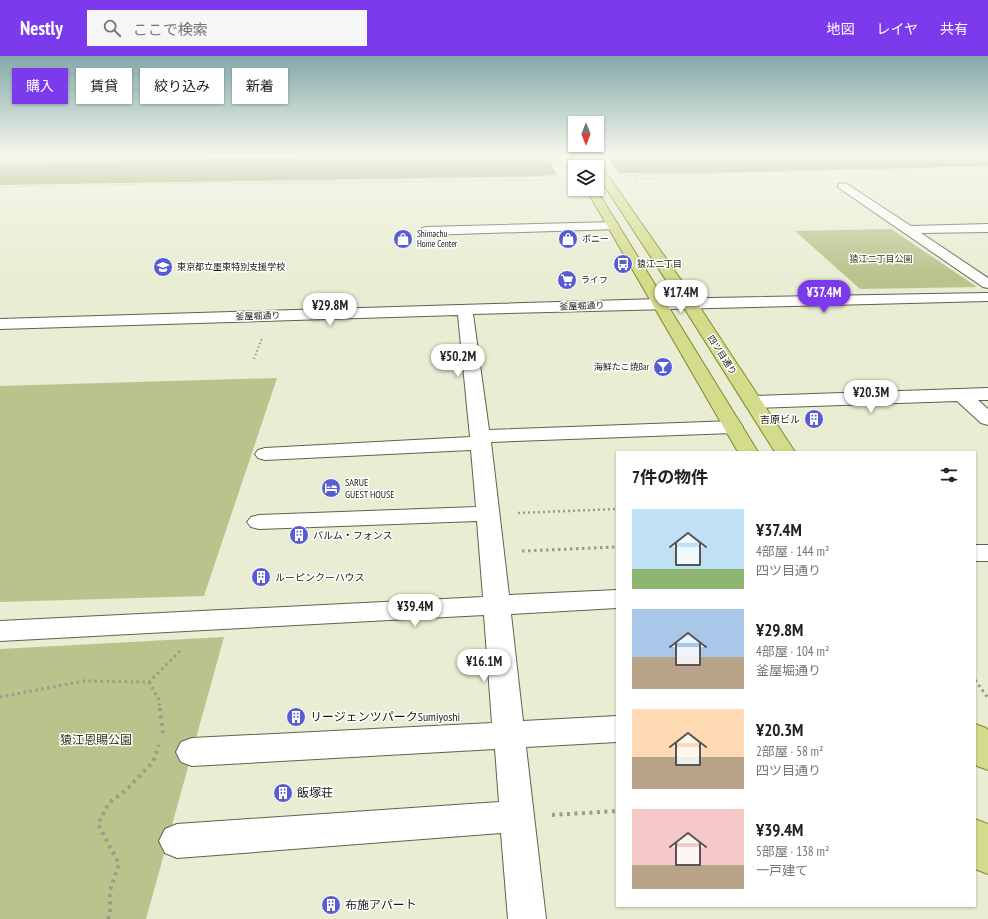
<!DOCTYPE html>
<html lang="ja">
<meta charset="utf-8">
<style>
:root{--surface:#fff;--page:#f6f6f6;--text:#202124;--muted:#757577;--accent:#7c3aed}
body{margin:0;font-family:"PT Sans Narrow","Noto Sans JP",sans-serif;background:var(--page);color:var(--text);height:100vh;display:flex;flex-direction:column;font-size:15px;white-space:nowrap}
*{box-sizing:border-box;margin:0}
p{font-size:13px;color:var(--muted)}
.icon{flex:none;width:22px;height:22px;fill:none;stroke:currentColor;stroke-width:2;stroke-linecap:round;stroke-linejoin:round}
.map{position:relative;flex:1;overflow:hidden}
.drawer{position:absolute;left:616px;top:395px;width:360px;height:456px;display:flex;flex-direction:column;background:var(--surface);border-radius:0px;box-shadow:0 1px 3px #0004}
.drawer>*{flex:none}
.banner{position:absolute;left:12px;top:12px;width:380px;height:36px;display:flex;gap:8px}
.needle{width:26px;rotate:180deg}
.controls{position:absolute;left:568px;top:60px;display:grid;gap:8px}
.controls a{display:grid;place-items:center;width:36px;height:36px;border-radius:0px;background:var(--surface);box-shadow:0 1px 3px #0004;font-size:20px}
.price{position:absolute;translate:-50% -34px;padding:0 9px;border-radius:14px;background:#fff;color:#222;font-size:13px;line-height:26px;filter:drop-shadow(0 1px 2px #0008)}
.price::after{content:'';position:absolute;left:50%;top:24px;width:12px;height:9px;margin-left:-6px;background:inherit;clip-path:polygon(0 0,100% 0,50% 100%)}
.price.current{background:var(--accent);color:#fff}
ul{padding:0;list-style:none}
li{display:flex;align-items:center;gap:12px;height:100px;padding:0 16px}
li span{display:grid;place-items:center;flex:none;width:112px;height:80px;border-radius:0px;color:#555}
li>.icon{margin-inline-start:auto}
span .icon{width:48px;height:48px;fill:#fffc;stroke-width:1}
li b{font-size:17px}
h2{display:flex;justify-content:space-between;align-items:center;height:48px;padding:0 16px;font-size:17px}
.tag{padding:0 14px;border-radius:0px;background:var(--surface);box-shadow:0 1px 3px #0004;font-size:14px;line-height:36px}
.tag.current{background:var(--accent);color:#fff}
header{display:flex;align-items:center;gap:24px;box-sizing:border-box;height:56px;padding:0 20px;background:var(--accent);color:#fff}
header strong{font-size:19px}
nav{display:flex;gap:22px;margin-inline-start:auto;font-size:14px}
.search{width:280px;height:36px;background:var(--page);display:flex;align-items:center;gap:10px;box-sizing:border-box;padding:0 14px;border-radius:0px;color:var(--muted);font-size:15px}
.map>svg:first-child{display:block}
.green{fill:#bbc28c}
.water{fill:#8f974e}
.pier{fill:#e9edd3}
.lines{fill:none;stroke-linecap:round;stroke-linejoin:round}
.minor-casing{stroke:#5f634c;stroke-width:2}
.major-casing{stroke:#80882c;stroke-width:2}
.path-far4{stroke:#999c88;stroke-width:1;stroke-dasharray:1 1.5;stroke-linecap:butt}
.path-far3{stroke:#999c88;stroke-width:2;stroke-dasharray:1.5 2.5;stroke-linecap:butt}
.path-far2{stroke:#999c88;stroke-width:2.5;stroke-dasharray:2 3;stroke-linecap:butt}
.path-far1{stroke:#999c88;stroke-width:3;stroke-dasharray:2.5 3.5;stroke-linecap:butt}
.path{stroke:#999c88;stroke-width:4;stroke-dasharray:3 4.5;stroke-linecap:butt}
.minor{fill:#fff;fill-rule:evenodd}
.major{fill:#d4db8a;fill-rule:evenodd}
.major-bridge-casing{stroke:#80882c;stroke-width:11;stroke-linecap:butt}
.major-bridge{stroke:#d4db8a;stroke-width:10}
.labels{text-anchor:middle;stroke-width:3;stroke-linejoin:round;paint-order:stroke}
.far-poi-label{font-size:9px;fill:#17190f;stroke:#fff;text-anchor:start}
.far-park-label{font-size:9px;fill:#323615;stroke:#fff}
.far-street-label{font-size:9px;fill:#17190f;stroke:#fff}
.poi-label{font-size:10px;fill:#17190f;stroke:#fff;text-anchor:start}
.near-poi-label{font-size:12px;fill:#17190f;stroke:#fff;text-anchor:start}
.near-park-label{font-size:12px;fill:#323615;stroke:#fff}
</style>
<header>
<strong>Nestly</strong>
<div class="search"><svg class="icon" aria-label="search" viewBox="0 0 24 24"><circle cx="10" cy="10" r="6"/><path d="M15 15l6 6"/></svg>ここで検索</div>
<nav><a>地図</a><a>レイヤ</a><a>共有</a></nav>
</header>
<div class="map">
<svg width="988" height="863" viewBox="0 0 988 863">
<rect width="100%" height="100%" fill="#e9edd3"/>
<g class="green">
<path d="M891,173L977,231L860,233L795,175Z"/>
<path d="M277,322L204,540L0,546V330Z"/>
<path d="M224,581L146,863H0V593Z"/>
</g>
<path class="water" d="M413,99H988V110L697,117H597V111H575V118L533,120L0,129V107Z"/>
<path class="pier" d="M547,99H606L620,119H597V111H575V120H557Z"/>
<g class="lines">
<defs>
<g id="minor">
<path d="M0,99H19L14,102H0Z"/>
<path d="M843,127L847,128L911,170L988,168V176L921,177L988,222V232L983,231L839,132L838,130L839,128Z"/>
<path d="M613,166L617,167L619,170L617,173L426,179L422,178L420,175L422,172L426,171Z"/>
<path d="M988,237V245L473,258L489,374L733,365L740,367L743,371L740,375L733,377L491,386L509,539L617,534V552L511,558L523,665L617,660V686L526,691L546,863H508L501,777L177,802L165,797L159,785L165,773L177,768L499,746L495,693L192,710L181,706L176,696L181,686L192,682L492,667L484,559L0,585V565L483,541L477,465L259,473L251,471L247,466L251,461L259,459L476,451L471,394L265,404L258,402L255,398L258,394L265,392L470,381L458,259L0,273V263L659,243Z"/>
<path d="M988,332V344H978L988,353V369L981,367L957,345L753,352L746,350L744,346L746,342L753,340Z"/>
<rect x="975" y="489" width="13" height="16"/>
</g>
<g id="major">
<path d="M565,99H575L583,111H575V113Z"/>
<path d="M584,99H594L602,111L600,113L597,114V111H592Z"/>
<path d="M605,120L609,121L697,247L795,396H775L681,247L600,123Z"/>
<path d="M586,133H596L758,396H738Z"/>
<path d="M975,668L986,672L988,674V714L977,710L975,707Z"/>
<path d="M975,763L988,768V818L975,813Z"/>
</g>
</defs>
<use href="#minor" class="minor-casing"/>
<use href="#major" class="major-casing"/>
<g class="path-far4">
<path d="M116,102L173,101L174,99"/>
<path d="M226,102L229,99H241"/>
<path d="M34,105L366,99"/>
<path d="M859,114L988,112"/>
<path d="M629,119L828,115"/>
<path d="M635,127L637,126L634,123L669,122"/>
<path d="M232,128L551,124L552,127L570,132"/>
<path d="M0,131L557,120"/>
</g>
<path class="path-far3" d="M254,303L262,282"/>
<path class="path-far2" d="M518,457L617,453"/>
<g class="path-far1">
<path d="M522,495L617,491"/>
<path d="M975,624L988,642"/>
<path d="M149,626L159,644L160,653"/>
<path d="M0,641L84,625L149,626L182,593"/>
</g>
<g class="path">
<path d="M160,652L163,679"/>
<path d="M552,759L617,755"/>
<path d="M108,863L110,859V834L119,808L98,768L109,747L126,734L153,706L159,689"/>
</g>
<use href="#minor" class="minor"/>
<use href="#major" class="major"/>
<defs>
<path id="major-bridge" d="M597,111L605,123"/>
</defs>
<use href="#major-bridge" class="major-bridge-casing"/>
<use href="#major-bridge" class="major-bridge"/>
</g>
<linearGradient id="sky" x2="0" y2="1"><stop stop-color="#84a8aa"/><stop offset="0.45" stop-color="#f5f7eb"/><stop offset="1" stop-color="#f5f7eb" stop-opacity="0"/></linearGradient>
<rect width="988" height="220" fill="url(#sky)"/>
<defs>
<symbol id="shop-disc" viewBox="-11 -11 22 22"><circle r="9.5" fill="#575cd3" stroke="#fff"/><path d="M-5-2.5h2.3a2.7 3.5 0 0 1 5.4 0H5L5.5 6h-11ZM-1.5-2.5h3a1.5 2.3 0 0 0-3 0Z" fill="#fff"/></symbol>
<symbol id="bus-disc" viewBox="-11 -11 22 22"><circle r="9.5" fill="#575cd3" stroke="#fff"/><path d="M-5-6H5V4H4V6H2V4H-2V6H-4V4H-5ZM-3.5-4V0h7V-4ZM-3.5 1.2v1.5H-2V1.2ZM2 1.2v1.5H3.5V1.2Z" fill="#fff"/></symbol>
<symbol id="university-disc" viewBox="-11 -11 22 22"><circle r="9.5" fill="#575cd3" stroke="#fff"/><path d="M0-5L7-2L0 1L-7-2ZM-4 1L0 2.5L4 1V4Q0 6-4 4Z" fill="#fff"/></symbol>
<symbol id="supermarket-disc" viewBox="-11 -11 22 22"><circle r="9.5" fill="#575cd3" stroke="#fff"/><path d="M-6-5.5h2.5l.6 2H6L4.5 2H-2.5L-4.4-4H-6ZM-1.5 3.2a1.3 1.3 0 1 0 .1 0ZM3 3.2a1.3 1.3 0 1 0 .1 0Z" fill="#fff"/></symbol>
<symbol id="bar-disc" viewBox="-11 -11 22 22"><circle r="9.5" fill="#575cd3" stroke="#fff"/><path d="M-6-5H6L.8 .8V4.5H3.5V6h-7V4.5H-.8V.8Z" fill="#fff"/></symbol>
<symbol id="building-disc" viewBox="-11 -11 22 22"><circle r="9.5" fill="#575cd3" stroke="#fff"/><path d="M-4-6H4V6H1V3H-1V6H-4ZM-2.5-4.3h1.7v1.8h-1.7ZM.8-4.3h1.7v1.8H.8ZM-2.5-1h1.7V.8h-1.7ZM.8-1h1.7V.8H.8Z" fill="#fff"/></symbol>
<symbol id="hotel-disc" viewBox="-11 -11 22 22"><circle r="9.5" fill="#575cd3" stroke="#fff"/><path d="M-6-4.5h1.5V1H6V5H4.5V3h-9V5H-6ZM-4 0a1.8 1.8 0 1 1 3.6 0ZM.5 0V-2.5h3Q6-2.5 6 0Z" fill="#fff"/></symbol>
</defs>
<g fill-rule="evenodd">
<use href="#shop-disc" x="392" y="172" width="22" height="22"/>
<use href="#shop-disc" x="557" y="172" width="22" height="22"/>
<use href="#bus-disc" x="612" y="197" width="22" height="22"/>
<use href="#university-disc" x="152" y="200" width="22" height="22"/>
<use href="#supermarket-disc" x="556" y="213" width="22" height="22"/>
<use href="#bar-disc" x="652" y="300" width="22" height="22"/>
<use href="#building-disc" x="803" y="352" width="22" height="22"/>
<use href="#hotel-disc" x="320" y="421" width="22" height="22"/>
<use href="#building-disc" x="288" y="468" width="22" height="22"/>
<use href="#building-disc" x="250" y="510" width="22" height="22"/>
<use href="#building-disc" x="285" y="650" width="22" height="22"/>
<use href="#building-disc" x="272" y="726" width="22" height="22"/>
<use href="#building-disc" x="320" y="838" width="22" height="22"/>
</g>
<g class="labels">
<g class="far-poi-label">
<text x="417" y="181">Shimachu<tspan x="417" dy="10">Home Center</tspan></text>
<text x="582" y="186">ポニー</text>
<text x="637" y="211">猿江二丁目</text>
<text x="177" y="214">東京都立墨東特別支援学校</text>
<text x="581" y="227">ライフ</text>
<text x="649" y="314" text-anchor="end">海鮮たこ焼Bar</text>
</g>
<g class="far-park-label">
<text x="881" y="206">猿江二丁目公園</text>
</g>
<g class="far-street-label">
<text transform="translate(582 250) rotate(-2)" y="3">釜屋堀通り</text>
<text transform="translate(258 260) rotate(-2)" y="3">釜屋堀通り</text>
<text transform="translate(722 299) rotate(57)" y="3">四ツ目通り</text>
</g>
<g class="poi-label">
<text x="800" y="367" text-anchor="end">吉原ビル</text>
<text x="345" y="430">SARUE<tspan x="345" dy="12">GUEST HOUSE</tspan></text>
<text x="313" y="483">パルム・フォンス</text>
<text x="275" y="525">ルーピンクーハウス</text>
</g>
<g class="near-poi-label">
<text x="310" y="665">リージェンツパークSumiyoshi</text>
<text x="297" y="741">飯塚荘</text>
<text x="345" y="853">布施アパート</text>
</g>
<g class="near-park-label">
<text x="96" y="688">猿江恩賜公園</text>
</g>
</g>
</svg>
<div class="controls">
<a><svg class="needle" viewBox="-14 -14 28 28"><path d="M0-13l5 13h-10z" fill="#e53935"/><path d="M0 13l5-13h-10z" fill="#757577"/></svg></a>
<a><svg class="icon" aria-label="layers" viewBox="0 0 24 24"><path d="M12 4l9 5-9 5-9-5zM3 14l9 5 9-5"/></svg></a>
</div>
<b class="price" style="left:681px;top:258px">¥17.4M</b>
<b class="price current" style="left:824px;top:258px">¥37.4M</b>
<b class="price" style="left:330px;top:271px">¥29.8M</b>
<b class="price" style="left:458px;top:322px">¥50.2M</b>
<b class="price" style="left:871px;top:358px">¥20.3M</b>
<b class="price" style="left:415px;top:572px">¥39.4M</b>
<b class="price" style="left:484px;top:627px">¥16.1M</b>
<div class="banner">
<a class="tag current">購入</a>
<a class="tag">賃貸</a>
<a class="tag">絞り込み</a>
<a class="tag">新着</a>
</div>
<section class="drawer">
<h2>7件の物件<svg class="icon" aria-label="filters" viewBox="0 0 24 24"><path d="M4 7h16M4 17h16"/><circle cx="9" cy="7" r="2"/><circle cx="15" cy="17" r="2"/></svg></h2>
<ul>
<li><span style="background:linear-gradient(#bfe0f5 75%,#8fb573 0)"><svg class="icon" aria-label="home" viewBox="0 0 24 24"><path d="M3 11l9-7 9 7M6 9v11h12V9"/></svg></span><div><b>¥37.4M</b><p>4部屋 · 144 m²</p><p>四ツ目通り</p></div></li>
<li><span style="background:linear-gradient(#a9c7e8 60%,#b9a48a 0)"><svg class="icon" aria-label="home" viewBox="0 0 24 24"><path d="M3 11l9-7 9 7M6 9v11h12V9"/></svg></span><div><b>¥29.8M</b><p>4部屋 · 104 m²</p><p>釜屋堀通り</p></div></li>
<li><span style="background:linear-gradient(#ffd9b3 60%,#b9a48a 0)"><svg class="icon" aria-label="home" viewBox="0 0 24 24"><path d="M3 11l9-7 9 7M6 9v11h12V9"/></svg></span><div><b>¥20.3M</b><p>2部屋 · 58 m²</p><p>四ツ目通り</p></div></li>
<li><span style="background:linear-gradient(#f6c9c9 70%,#b9a48a 0)"><svg class="icon" aria-label="home" viewBox="0 0 24 24"><path d="M3 11l9-7 9 7M6 9v11h12V9"/></svg></span><div><b>¥39.4M</b><p>5部屋 · 138 m²</p><p>一戸建て</p></div></li>
</ul>
</section>
</div>
